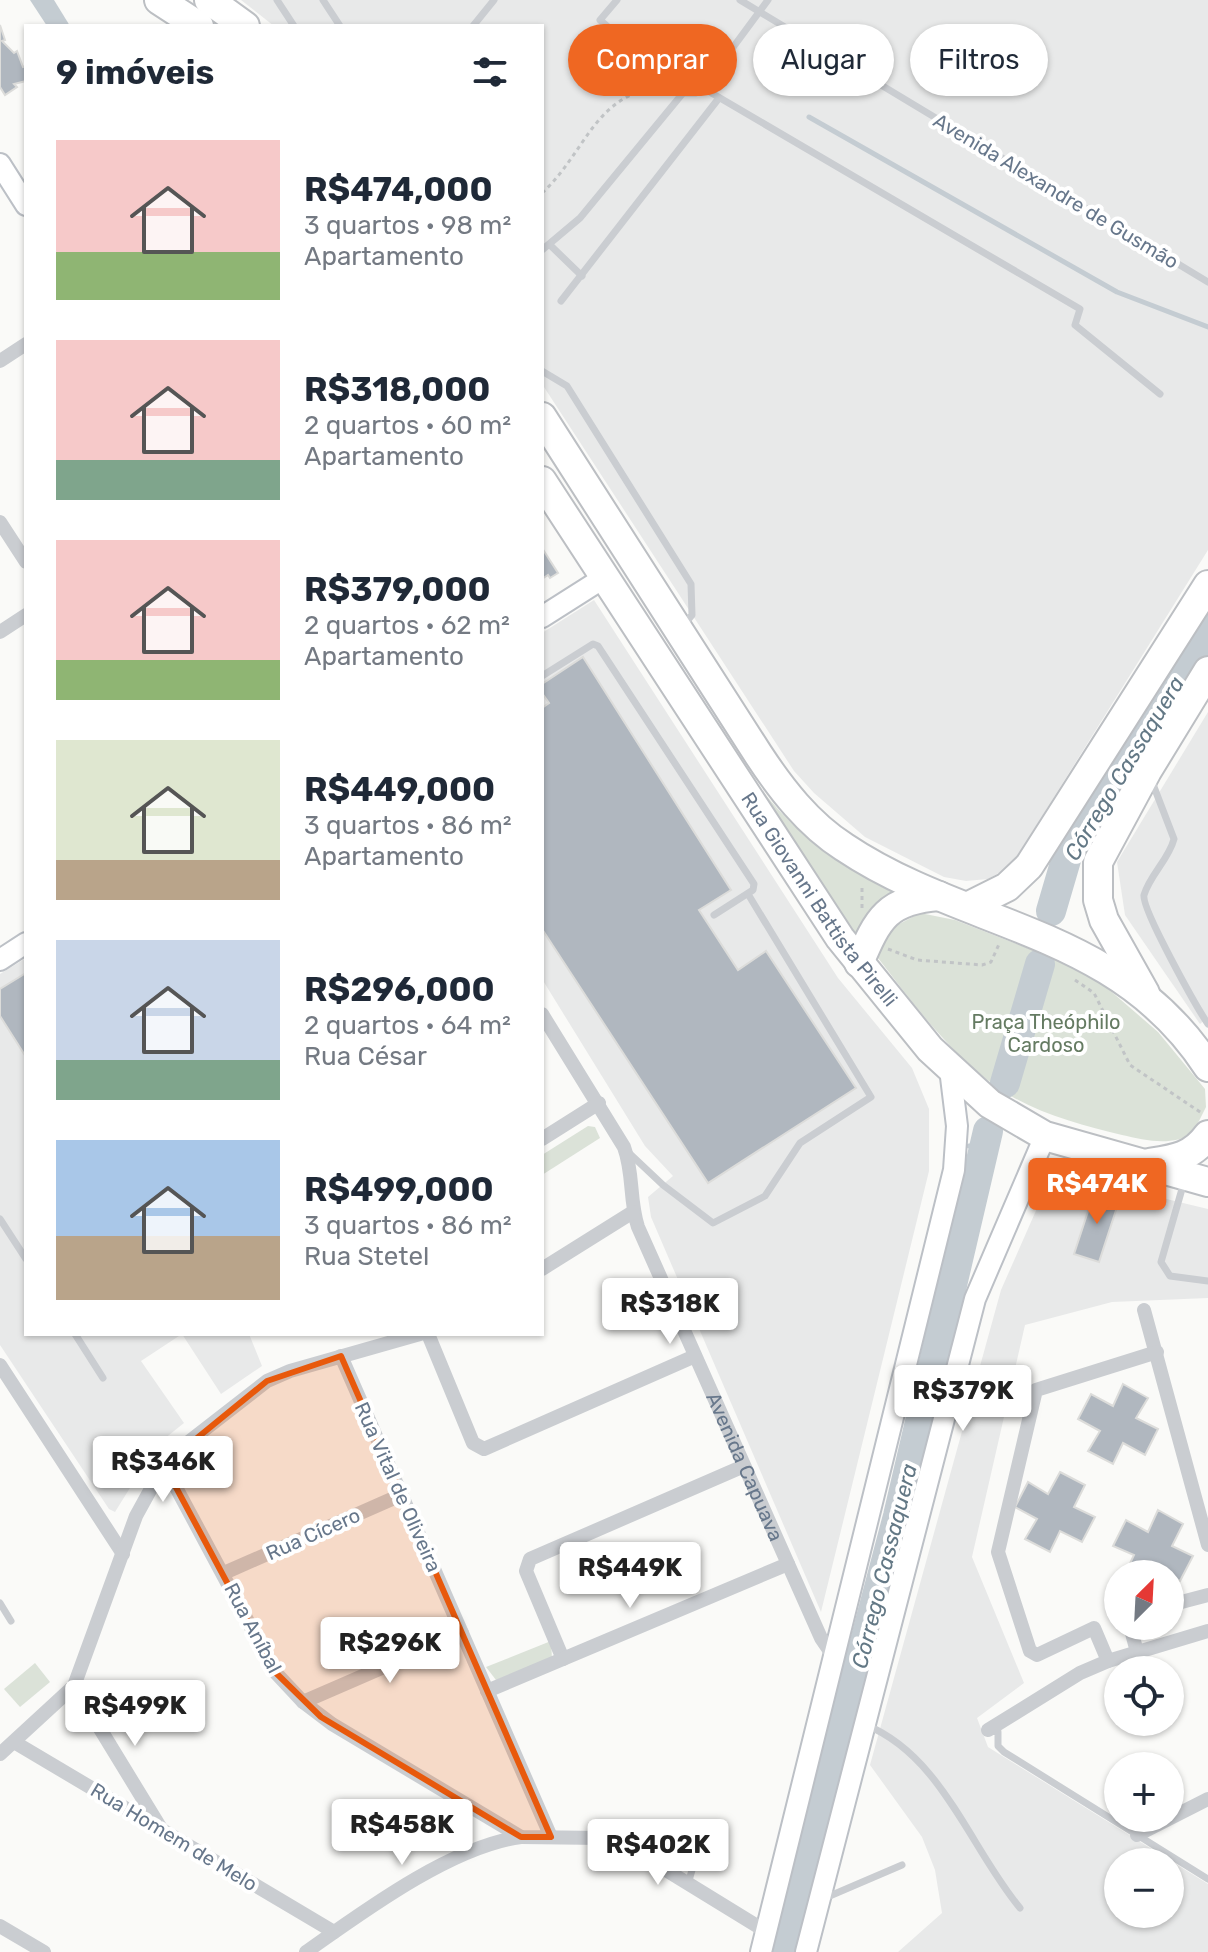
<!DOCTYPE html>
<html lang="pt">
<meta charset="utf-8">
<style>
:root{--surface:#fff;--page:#f6f6f7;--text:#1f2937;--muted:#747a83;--accent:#ef6722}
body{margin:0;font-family:Rubik,sans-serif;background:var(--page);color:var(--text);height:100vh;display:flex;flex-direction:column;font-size:30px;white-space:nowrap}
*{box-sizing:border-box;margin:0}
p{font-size:26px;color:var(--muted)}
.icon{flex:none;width:44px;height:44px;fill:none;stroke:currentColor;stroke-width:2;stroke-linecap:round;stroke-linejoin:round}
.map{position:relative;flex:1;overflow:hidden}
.panel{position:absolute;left:24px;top:24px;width:520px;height:1312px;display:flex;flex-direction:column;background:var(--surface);border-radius:0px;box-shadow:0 2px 6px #0004}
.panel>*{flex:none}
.banner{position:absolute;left:568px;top:24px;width:520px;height:72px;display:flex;gap:16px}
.needle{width:52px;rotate:24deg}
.controls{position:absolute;left:1104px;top:1560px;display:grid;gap:16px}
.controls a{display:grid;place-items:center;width:80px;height:80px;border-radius:50%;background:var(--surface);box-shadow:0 2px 6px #0004;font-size:40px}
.price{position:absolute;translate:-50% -68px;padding:0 18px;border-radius:8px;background:#fff;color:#222;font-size:26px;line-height:52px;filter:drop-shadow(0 2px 4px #0008)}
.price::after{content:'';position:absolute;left:50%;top:48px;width:24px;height:18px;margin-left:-12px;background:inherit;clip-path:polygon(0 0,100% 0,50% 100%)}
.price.active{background:var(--accent);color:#fff}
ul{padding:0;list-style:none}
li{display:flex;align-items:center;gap:24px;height:200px;padding:0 32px}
li span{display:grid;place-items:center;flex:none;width:224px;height:160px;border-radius:0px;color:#555}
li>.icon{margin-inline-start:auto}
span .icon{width:96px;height:96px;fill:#fffc;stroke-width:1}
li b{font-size:34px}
h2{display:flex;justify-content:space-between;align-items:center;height:96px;padding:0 32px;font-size:34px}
.tag{padding:0 28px;border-radius:36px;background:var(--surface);box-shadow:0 2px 6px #0004;font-size:28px;line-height:72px}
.tag.active{background:var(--accent);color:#fff}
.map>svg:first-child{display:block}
.built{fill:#e8e9e9;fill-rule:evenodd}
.green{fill:#dbe2d8}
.water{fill:#c4ccd2}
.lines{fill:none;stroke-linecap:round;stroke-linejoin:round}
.stream{stroke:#c4ccd2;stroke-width:5}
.river{stroke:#c4ccd2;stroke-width:30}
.building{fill:#b0b7bf;stroke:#dcdcda;stroke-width:2}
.secondary-casing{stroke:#bcc0c6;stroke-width:24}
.highway-casing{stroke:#bcbfc3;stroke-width:32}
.path{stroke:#c1c4c6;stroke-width:3;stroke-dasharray:4 4;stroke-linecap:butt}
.lane{stroke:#cacdd1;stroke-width:7}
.street{stroke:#cacdd1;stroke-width:14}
.secondary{stroke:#fff;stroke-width:20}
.highway{stroke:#fff;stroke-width:28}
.marked{fill:#e8590c;fill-opacity:0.2;stroke:#e8590c;stroke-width:6;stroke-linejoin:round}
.labels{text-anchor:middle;stroke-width:8;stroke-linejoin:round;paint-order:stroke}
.street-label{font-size:20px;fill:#67778b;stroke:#fff}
.park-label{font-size:20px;fill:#657b62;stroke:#fff}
.water-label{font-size:22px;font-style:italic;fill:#637885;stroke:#fff}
</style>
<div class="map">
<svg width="1208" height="1952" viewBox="0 0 1208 1952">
<rect width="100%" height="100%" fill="#fafaf8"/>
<g class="built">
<path d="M241,0H1208V550L1016,858L1004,870L988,879L966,881L944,877L865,837L814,793L794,771L542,384V26H274Z"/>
<path d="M594,600L838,978L912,1068L929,1109V1171L821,1612L651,1217L648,1197L673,1176L645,1146L542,979V633Z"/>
<path d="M1208,712V1017L1200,1024L1125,915L1117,862Z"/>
<path d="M26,958V1334H249L262,1366L221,1394L182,1334L141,1361L184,1423L164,1439L148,1459L115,1512L109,1509L0,1345V974Z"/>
<path d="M1049,1181L1104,1184L1208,1209V1298L1112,1302L1025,1325L972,1557L1024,1683L977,1718L988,1747L1208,1884V1952H898L942,1913L935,1870L922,1837L870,1765L1001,1290ZM1118,1862H1170V1914H1118Z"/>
</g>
<g class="green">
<path d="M762,790C796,835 844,868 894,893L870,911L857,938Z"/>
<path d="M920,913L955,920L1058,960L1106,987L1158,1032L1205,1089L1206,1107L1193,1133C1171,1147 1145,1140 1122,1135C1080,1125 1032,1112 997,1087C950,1054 913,1003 878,958L890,929Z"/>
<path d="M588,1126L595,1127L600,1138L542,1175V1155Z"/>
<path d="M551,1641L552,1659L496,1680L486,1667Z"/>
<path d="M35,1663L50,1682L20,1707L4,1689Z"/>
</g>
<path class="water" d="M30,0H54L70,26H47Z"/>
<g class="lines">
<g class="stream">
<path d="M809,117L1117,292L1208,327"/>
<path d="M969,1146L982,1148"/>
</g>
<g class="river">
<path d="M1051,911L1068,853L1208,629"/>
<path d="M1005,1083L1040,964"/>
<path d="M783,1952L898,1516L988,1131"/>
</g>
</g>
<g class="building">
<path d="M0,25L5,40L2,41L14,53L17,51L23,67L26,66V81L14,84L17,87L5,95L0,87Z"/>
<path d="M542,548L558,573L550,578L548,575L542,579Z"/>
<path d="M583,657L731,890L699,910L738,970L766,951L856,1088L708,1183L542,929V708L549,703L542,693V684Z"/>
<path d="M26,973V1057L0,1016V989Z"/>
<path d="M1095,1190L1120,1198L1099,1262L1074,1254Z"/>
<path d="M1123,1384L1148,1398L1136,1418L1158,1429L1145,1455L1123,1443L1113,1464L1088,1451L1100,1431L1078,1419L1091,1394L1113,1406Z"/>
<path d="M1060,1472L1085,1485L1074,1507L1095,1517L1082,1542L1060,1531L1050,1552L1025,1539L1037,1519L1015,1507L1028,1482L1048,1494Z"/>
<path d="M1158,1510L1183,1524L1172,1546L1193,1556L1180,1581L1160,1569L1156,1574H1125L1134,1555L1113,1546L1126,1520L1148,1532Z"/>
</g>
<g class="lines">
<defs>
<g id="secondary">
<path d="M0,164L26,205"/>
<path d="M542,617L605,577"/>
<path d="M0,960L26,943"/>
<path d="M761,1952L954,1170L957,1126L950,1069"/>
<path d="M806,1952L975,1299L1045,1136"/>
</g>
<g id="highway">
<path d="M159,0L199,26"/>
<path d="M209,0L245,26"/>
<path d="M542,417L758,754C781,789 808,824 844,847C966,929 1118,928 1208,1067"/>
<path id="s2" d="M542,481L840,938L930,1049L990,1104L1045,1136L1208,1182"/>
<path d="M969,906L1007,887L1029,866L1208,585"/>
<path d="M859,963C878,918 887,900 939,896"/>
<path d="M1145,993L1104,920L1098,900V862L1147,771L1208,671"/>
<path d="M1149,1163C1175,1159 1192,1157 1208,1135"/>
</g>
</defs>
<use href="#secondary" class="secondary-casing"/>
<use href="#highway" class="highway-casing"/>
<g class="path">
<path d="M542,193C585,154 594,95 659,87"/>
<path d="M862,908V884"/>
<path d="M888,949L917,960L982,965L991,962L1000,942"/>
<path d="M1075,980L1094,993L1130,1065L1203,1114"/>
</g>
<g class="lane">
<path d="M277,0L294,26"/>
<path d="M323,0L340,26"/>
<path d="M617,0L600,20L683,93H696L703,88L768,0"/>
<path d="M740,0L1208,282"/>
<path d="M473,26L494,0"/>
<path d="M703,88L1080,309L1075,325L1160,394"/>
<path d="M550,245L582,276"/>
<path d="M542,250L580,218L683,93"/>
<path d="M561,301L719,98"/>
<path d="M542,371L567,386L691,584L692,615L683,626"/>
<path d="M542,676L593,644L598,646L754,884L753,890L714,915"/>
<path d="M1151,779L1174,839C1169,859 1150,875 1144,895C1141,908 1197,1008 1208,1024"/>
<path d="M628,1152L663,1185L713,1223L765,1196L800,1143L871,1097L748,894"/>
<path d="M1184,1182L1161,1262L1170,1276L1208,1281"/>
<path d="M0,1219L26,1259"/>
<path d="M75,1334L103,1378"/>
<path d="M0,1603L11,1621"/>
<path d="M866,1725C942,1756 970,1848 1020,1908"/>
<path d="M991,1731L998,1732V1746L1004,1752L1208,1879"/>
<path d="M688,1884L692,1870"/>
<path d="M825,1898L902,1865"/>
</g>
<g class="street">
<path d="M0,361L26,344"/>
<path d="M0,522L26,562"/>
<path d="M0,632L26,615"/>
<path id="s1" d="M542,1014L624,1147C634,1174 629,1200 638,1227L821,1638L836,1660"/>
<path d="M542,1139L599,1103"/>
<path d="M542,1269L633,1212"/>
<path d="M1144,1310L1208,1545"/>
<path d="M428,1334L473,1443L484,1449L695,1356"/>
<path d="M341,1356L551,1837"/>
<path d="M0,1365L123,1554"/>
<path d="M164,1465L275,1672L303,1702L332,1724L521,1837L602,1838L622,1843L767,1932"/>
<path d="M224,1573L401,1495"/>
<path d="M1170,1605L1208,1595"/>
<path d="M1130,1626L1137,1652"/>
<path d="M563,1659L526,1571L530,1559L744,1466"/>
<path d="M1108,1661L1094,1628L1037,1655L1030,1651L998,1552L1036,1390L1157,1352"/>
<path d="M74,1686L160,1827"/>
<path d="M487,1691L788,1564"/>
<path d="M303,1702L462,1633"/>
<path d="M988,1730L1080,1673L1108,1661L1208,1631"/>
<path d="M14,1742L334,1932"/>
<path d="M0,1754L74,1686L136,1516L164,1465L177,1451L267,1381L290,1371L420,1334"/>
<path d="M1137,1835L1208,1799"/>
<path d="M0,1926L44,1952"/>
<path d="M306,1952C364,1911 452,1846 521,1837"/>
</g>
<use href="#secondary" class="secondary"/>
<use href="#highway" class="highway"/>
</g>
<path class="marked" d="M341,1356L551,1837H521L321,1717L275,1672L164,1465L267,1381Z"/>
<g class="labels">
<g class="street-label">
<text transform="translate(1056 191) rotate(31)" y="7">Avenida Alexandre de Gusmão</text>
<text dy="7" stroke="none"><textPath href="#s2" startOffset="502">Rua Giovanni Battista Pirelli</textPath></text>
<text dy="7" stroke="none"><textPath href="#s1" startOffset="500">Avenida Capuava</textPath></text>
<text transform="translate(398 1487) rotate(66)" y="7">Rua Vital de Oliveira</text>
<text transform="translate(313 1534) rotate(-24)" y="7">Rua Cícero</text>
<text transform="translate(253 1628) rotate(62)" y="7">Rua Aníbal</text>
<text transform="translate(174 1837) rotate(31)" y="7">Rua Homem de Melo</text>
</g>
<g class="park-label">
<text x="1046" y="1029">Praça Theóphilo<tspan x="1046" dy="23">Cardoso</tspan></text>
</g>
<g class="water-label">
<text transform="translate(1124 768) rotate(-59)" y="8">Córrego Cassaquera</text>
<text transform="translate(884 1566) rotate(-76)" y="8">Córrego Cassaquera</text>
</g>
</g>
</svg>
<div class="controls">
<a><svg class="needle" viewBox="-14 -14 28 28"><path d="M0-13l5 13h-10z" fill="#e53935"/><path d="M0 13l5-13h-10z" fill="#747a83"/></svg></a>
<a><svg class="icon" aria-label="locate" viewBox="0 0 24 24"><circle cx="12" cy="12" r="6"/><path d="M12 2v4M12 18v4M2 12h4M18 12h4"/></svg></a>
<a>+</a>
<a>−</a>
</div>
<b class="price active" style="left:1097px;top:1226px">R$474K</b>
<b class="price" style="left:670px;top:1346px">R$318K</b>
<b class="price" style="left:963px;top:1433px">R$379K</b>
<b class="price" style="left:163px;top:1504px">R$346K</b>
<b class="price" style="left:630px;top:1610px">R$449K</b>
<b class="price" style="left:390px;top:1685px">R$296K</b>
<b class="price" style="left:135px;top:1748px">R$499K</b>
<b class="price" style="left:402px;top:1867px">R$458K</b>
<b class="price" style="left:658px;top:1887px">R$402K</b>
<div class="banner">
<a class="tag active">Comprar</a>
<a class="tag">Alugar</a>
<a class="tag">Filtros</a>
</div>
<section class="panel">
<h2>9 imóveis<svg class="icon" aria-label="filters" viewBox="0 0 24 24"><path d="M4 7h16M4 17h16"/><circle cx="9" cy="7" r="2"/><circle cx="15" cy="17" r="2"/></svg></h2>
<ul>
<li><span style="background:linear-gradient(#f6c9c9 70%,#8fb573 0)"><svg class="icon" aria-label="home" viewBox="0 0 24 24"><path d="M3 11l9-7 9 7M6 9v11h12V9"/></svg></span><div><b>R$474,000</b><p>3 quartos · 98 m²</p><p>Apartamento</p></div></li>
<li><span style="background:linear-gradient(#f6c9c9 75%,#7fa58c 0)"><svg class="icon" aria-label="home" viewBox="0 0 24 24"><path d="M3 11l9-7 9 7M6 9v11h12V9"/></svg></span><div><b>R$318,000</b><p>2 quartos · 60 m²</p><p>Apartamento</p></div></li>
<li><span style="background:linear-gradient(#f6c9c9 75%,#8fb573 0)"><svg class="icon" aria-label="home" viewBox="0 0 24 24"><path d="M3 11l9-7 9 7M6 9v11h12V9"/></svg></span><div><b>R$379,000</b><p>2 quartos · 62 m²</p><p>Apartamento</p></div></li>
<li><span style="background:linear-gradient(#dfe7d0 75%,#b9a48a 0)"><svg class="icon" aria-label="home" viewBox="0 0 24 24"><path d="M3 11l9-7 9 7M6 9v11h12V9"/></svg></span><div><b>R$449,000</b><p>3 quartos · 86 m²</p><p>Apartamento</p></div></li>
<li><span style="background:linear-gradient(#c9d6e8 75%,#7fa58c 0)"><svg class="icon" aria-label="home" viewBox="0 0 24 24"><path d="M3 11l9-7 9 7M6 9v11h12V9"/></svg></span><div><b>R$296,000</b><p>2 quartos · 64 m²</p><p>Rua César</p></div></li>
<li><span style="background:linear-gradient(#a9c7e8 60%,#b9a48a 0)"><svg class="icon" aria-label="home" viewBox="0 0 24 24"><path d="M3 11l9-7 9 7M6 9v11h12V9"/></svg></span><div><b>R$499,000</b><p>3 quartos · 86 m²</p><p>Rua Stetel</p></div></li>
</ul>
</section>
</div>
